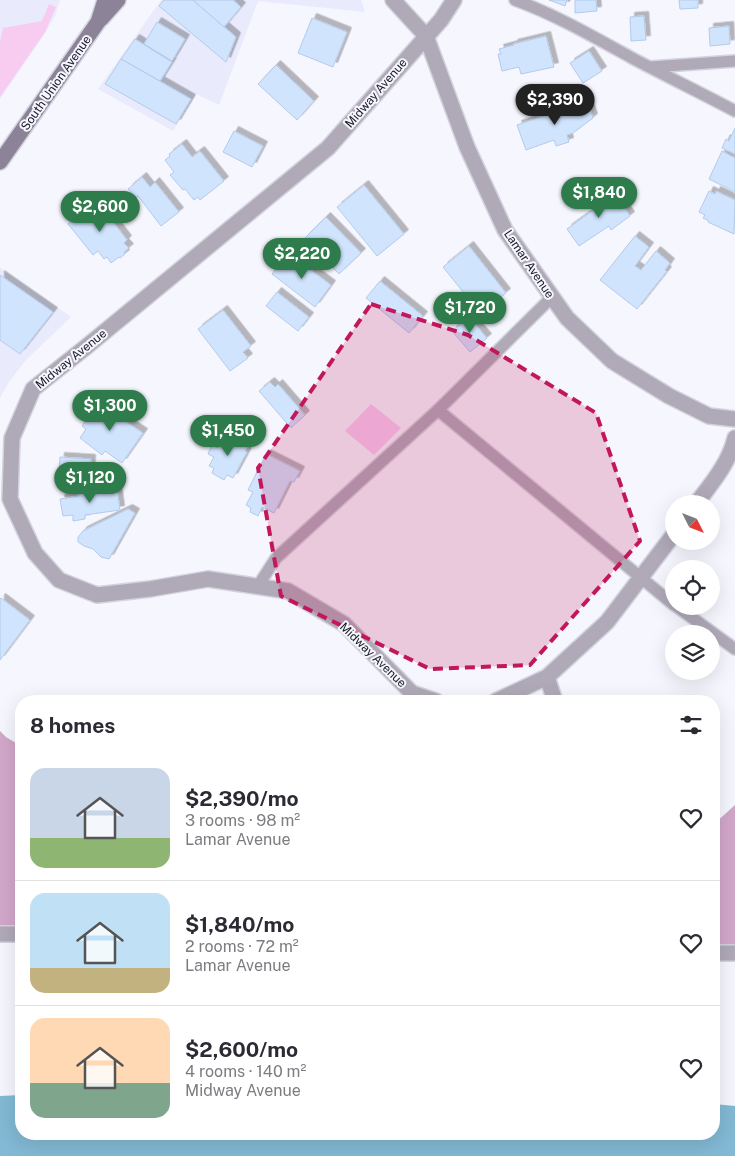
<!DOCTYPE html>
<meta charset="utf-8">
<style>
:root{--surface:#fff;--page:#f7f7f7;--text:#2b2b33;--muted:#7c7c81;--line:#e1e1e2;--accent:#2e7c4b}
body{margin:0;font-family:"Public Sans",sans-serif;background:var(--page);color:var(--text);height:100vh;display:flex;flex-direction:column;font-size:19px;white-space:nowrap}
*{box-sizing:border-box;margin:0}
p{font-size:16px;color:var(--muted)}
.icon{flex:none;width:28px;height:28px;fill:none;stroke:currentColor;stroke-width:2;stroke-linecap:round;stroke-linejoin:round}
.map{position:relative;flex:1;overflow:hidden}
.details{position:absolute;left:15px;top:695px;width:705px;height:445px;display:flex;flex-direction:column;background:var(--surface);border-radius:20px;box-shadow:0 5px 20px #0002}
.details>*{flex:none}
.needle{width:32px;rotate:132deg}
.controls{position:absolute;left:665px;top:495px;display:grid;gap:10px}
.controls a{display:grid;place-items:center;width:55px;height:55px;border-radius:50%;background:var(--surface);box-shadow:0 5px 20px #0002;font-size:25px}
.price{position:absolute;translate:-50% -42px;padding:0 11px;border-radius:18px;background:var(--accent);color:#fff;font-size:16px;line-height:32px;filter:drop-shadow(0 1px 2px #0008)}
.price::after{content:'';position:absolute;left:50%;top:30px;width:15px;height:11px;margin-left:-8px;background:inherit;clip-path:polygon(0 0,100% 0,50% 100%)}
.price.on{background:#222;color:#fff}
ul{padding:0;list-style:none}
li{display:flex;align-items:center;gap:15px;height:125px;padding:0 15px}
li+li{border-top:1px solid var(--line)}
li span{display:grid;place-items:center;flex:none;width:140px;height:100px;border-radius:15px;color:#555}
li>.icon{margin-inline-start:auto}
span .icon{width:60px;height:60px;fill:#fffc;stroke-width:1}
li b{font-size:21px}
h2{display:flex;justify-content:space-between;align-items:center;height:60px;padding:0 15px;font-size:21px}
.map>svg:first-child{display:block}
.built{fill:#e9ebfd}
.green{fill:#f7ccf0}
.forest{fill:#d1a7ca}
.water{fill:#83b9d4}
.building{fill:#d1e4fd;stroke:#b3cae9;filter:url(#shadow)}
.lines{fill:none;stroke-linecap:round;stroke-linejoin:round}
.lane-casing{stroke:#d2d3dc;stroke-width:14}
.street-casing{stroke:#d2d3dc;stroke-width:18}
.secondary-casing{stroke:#d2d3dc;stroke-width:18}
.lane{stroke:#b0a9b8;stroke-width:11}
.street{stroke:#b0a9b8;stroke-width:15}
.secondary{stroke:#8d8399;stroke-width:15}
.marked{fill:#c2185b;fill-opacity:0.2;stroke:#c2185b;stroke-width:4;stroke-dasharray:10 6;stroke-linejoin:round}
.labels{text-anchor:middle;stroke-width:4;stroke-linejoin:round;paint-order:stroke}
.street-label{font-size:12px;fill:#191a27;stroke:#f5f6fe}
</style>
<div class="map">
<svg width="735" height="1156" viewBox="0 0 735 1156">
<defs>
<filter id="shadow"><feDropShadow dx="4.5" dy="-4.5" stdDeviation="0" flood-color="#0004"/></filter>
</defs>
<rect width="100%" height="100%" fill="#f5f6fe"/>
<g class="built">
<path d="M0,0H60L55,16L44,35L0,99Z"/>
<path d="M161,0H361L365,12L258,1L219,105L196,94L173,131L98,89Z"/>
<path d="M0,268L71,317L26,360L9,382L0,398Z"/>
</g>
<g class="green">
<path d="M49,4L56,7L45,32L0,97V42L3,28L42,21Z"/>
<path d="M371,404L401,428L374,455L345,431Z"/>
</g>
<g class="forest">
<path d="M0,731L6,737L21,746V934H0Z"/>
<path d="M735,805V953H714V824Z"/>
</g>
<path class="water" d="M21,1095V1134H714V1104L735,1106V1156H0V1096Z"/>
<g class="building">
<path d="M164,0H193L236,37L226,62L159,6Z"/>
<path d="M193,0H233L241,7L224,27Z"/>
<path d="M549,0H567L565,6Z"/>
<path d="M575,0H596L597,11L575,13Z"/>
<path d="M679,0H698V8L680,9Z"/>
<path d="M644,16L646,40L631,41L630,17Z"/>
<path d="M312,18L347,32L333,67L298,53Z"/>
<path d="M157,22L185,39L172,61L144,44Z"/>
<path d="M729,26L730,44L710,46L709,28Z"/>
<path d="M546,36L554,67L521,74L519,67L502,71L498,54H501L499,49L514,45L513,44Z"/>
<path d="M135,39L172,62L160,81L121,59Z"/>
<path d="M589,51L602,71L583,83L570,63Z"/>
<path d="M121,59L191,99L176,124L105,84Z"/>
<path d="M276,65L314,101L297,120L258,84Z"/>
<path d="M587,101L593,118L573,133L567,135L569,142L556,146L554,140L526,150L517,125Z"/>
<path d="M735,128V154L722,148L726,139L729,141Z"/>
<path d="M234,131L263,146L252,167L223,152Z"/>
<path d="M182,144L192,157L200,151L224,181L200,200L198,197L194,200L185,189L183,190L170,175L174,172L165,160L170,156L169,154Z"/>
<path d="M722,151L735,158V192L709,179Z"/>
<path d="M142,177L150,187L155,182L179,212L161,226L138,196L136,198L128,189Z"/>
<path d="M364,185L404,234L377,256L337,207Z"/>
<path d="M613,191L630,216L611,230L609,226L579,246L567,229L596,208L594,204Z"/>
<path d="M709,191L715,194L716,191L735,200L734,234L708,222L709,221L703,218L705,215L699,212Z"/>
<path d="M96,201L111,212L108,215L127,240L124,243L129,248L124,252L125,254L120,258L119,257L111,263L107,257L104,259L98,251L93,255L68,224Z"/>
<path d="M326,217L361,253L339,274L304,239Z"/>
<path d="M635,236L649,247L635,266L641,270L656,251L670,263L665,270L667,271L637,309L600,280Z"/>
<path d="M469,246L506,293L480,313L443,267Z"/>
<path d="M288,253L331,285L315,307L272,274Z"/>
<path d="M0,275L53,312L20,354L0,340Z"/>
<path d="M380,281L423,316L409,333L366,298Z"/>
<path d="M277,292L309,317L298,331L266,306Z"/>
<path d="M223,310L251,346L243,352L248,358L230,371L198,329Z"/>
<path d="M469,317L487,338L470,352L452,331Z"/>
<path d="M270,382L275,387L278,384L305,415L291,428L259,391Z"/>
<path d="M100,400L127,419L125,421L143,433L122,463L105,451L102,455L80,438L86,429L82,426Z"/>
<path d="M227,434L248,445L245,451L247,452L233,478L227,475L224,480L212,473L214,468L209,466L214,457L208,454L212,445L218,448L223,439L224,440Z"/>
<path d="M266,454L300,471L294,482L290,481L274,513L262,507L258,516L250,512L251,508L246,505L253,492L248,490Z"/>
<path d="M60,457L91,459L90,490L58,488Z"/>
<path d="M101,489L102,492L117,489L120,510L85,515V519L73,521V515L63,516L60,499L79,496L78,492Z"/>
<path d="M128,509L135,513L109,559L101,557L93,549L84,546L78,542V537L83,531Z"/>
<path d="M1,598L30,620L0,660V599Z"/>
</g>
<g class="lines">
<defs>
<g id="lane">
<path d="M515,0C556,15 594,37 632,58C666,76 701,93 735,111"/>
<path d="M651,67L735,61"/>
<path d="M438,410L674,605"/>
<path d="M258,586L276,558L438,410L552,297"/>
<path d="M676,606L735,649"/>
</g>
<g id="street">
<path d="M393,0L426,36L467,147L505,230L567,318L612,361L669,396L709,416L735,419"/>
<path d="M696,504C712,483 729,463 735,438"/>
<path d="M547,677L555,701"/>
<path d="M436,701L412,693L344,624L288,591L208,579L150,589L97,595L59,580L35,553L10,499L12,438L33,389L86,347L328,148L441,20L454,0"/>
<path d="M496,701L547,677L607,622L674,534"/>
<path d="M0,934H21"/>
<path d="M714,953H735"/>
</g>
<g id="secondary">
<path d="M101,19L118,0"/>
<path d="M0,162L98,22L105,0"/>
</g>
</defs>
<use href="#lane" class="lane-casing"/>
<use href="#street" class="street-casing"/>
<use href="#secondary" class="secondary-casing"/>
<use href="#lane" class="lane"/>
<use href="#street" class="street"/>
<use href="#secondary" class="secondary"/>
</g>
<path class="marked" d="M371,304L468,335L596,413L640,541L530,665L430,669L281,596L258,468Z"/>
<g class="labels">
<g class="street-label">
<text transform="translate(56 83) rotate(-55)" y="4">South Union Avenue</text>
<text transform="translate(376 93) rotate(-49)" y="4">Midway Avenue</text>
<text transform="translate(529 264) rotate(56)" y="4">Lamar Avenue</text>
<text transform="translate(71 359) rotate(-39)" y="4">Midway Avenue</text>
<text transform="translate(373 655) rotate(44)" y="4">Midway Avenue</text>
</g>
</g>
</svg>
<div class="controls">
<a><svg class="needle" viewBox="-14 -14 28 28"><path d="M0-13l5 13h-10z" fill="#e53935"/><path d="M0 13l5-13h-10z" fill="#7c7c81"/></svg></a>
<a><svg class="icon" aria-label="locate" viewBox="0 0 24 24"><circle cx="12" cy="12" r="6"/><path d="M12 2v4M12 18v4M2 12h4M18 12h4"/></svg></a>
<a><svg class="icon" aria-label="layers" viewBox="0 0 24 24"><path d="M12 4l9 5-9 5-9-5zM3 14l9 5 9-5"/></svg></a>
</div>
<b class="price on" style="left:555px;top:126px">$2,390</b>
<b class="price" style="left:599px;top:219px">$1,840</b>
<b class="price" style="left:100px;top:233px">$2,600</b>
<b class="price" style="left:302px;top:280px">$2,220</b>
<b class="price" style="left:470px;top:334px">$1,720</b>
<b class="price" style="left:110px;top:432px">$1,300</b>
<b class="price" style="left:228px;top:457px">$1,450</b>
<b class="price" style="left:90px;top:504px">$1,120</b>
<section class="details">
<h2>8 homes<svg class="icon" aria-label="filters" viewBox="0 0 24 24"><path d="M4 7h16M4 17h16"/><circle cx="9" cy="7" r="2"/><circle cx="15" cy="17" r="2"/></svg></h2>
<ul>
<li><span style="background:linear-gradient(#c9d6e8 70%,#8fb573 0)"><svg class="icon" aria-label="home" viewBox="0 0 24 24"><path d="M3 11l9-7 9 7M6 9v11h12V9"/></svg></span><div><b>$2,390/mo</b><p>3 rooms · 98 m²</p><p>Lamar Avenue</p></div><svg class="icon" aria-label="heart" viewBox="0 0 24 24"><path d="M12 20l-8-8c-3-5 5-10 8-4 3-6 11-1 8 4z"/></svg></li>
<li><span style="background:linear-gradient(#bfe0f5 75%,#c2b280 0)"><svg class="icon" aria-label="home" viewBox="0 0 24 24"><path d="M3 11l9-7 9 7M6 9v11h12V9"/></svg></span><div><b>$1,840/mo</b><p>2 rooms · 72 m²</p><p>Lamar Avenue</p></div><svg class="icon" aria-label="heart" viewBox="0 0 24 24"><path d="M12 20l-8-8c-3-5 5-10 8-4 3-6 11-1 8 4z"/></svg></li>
<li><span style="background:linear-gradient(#ffd9b3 65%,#7fa58c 0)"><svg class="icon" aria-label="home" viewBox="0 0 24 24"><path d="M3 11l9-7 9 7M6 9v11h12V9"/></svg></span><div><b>$2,600/mo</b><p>4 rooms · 140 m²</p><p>Midway Avenue</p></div><svg class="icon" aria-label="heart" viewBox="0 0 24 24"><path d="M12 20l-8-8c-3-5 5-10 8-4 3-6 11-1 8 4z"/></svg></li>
</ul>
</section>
</div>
